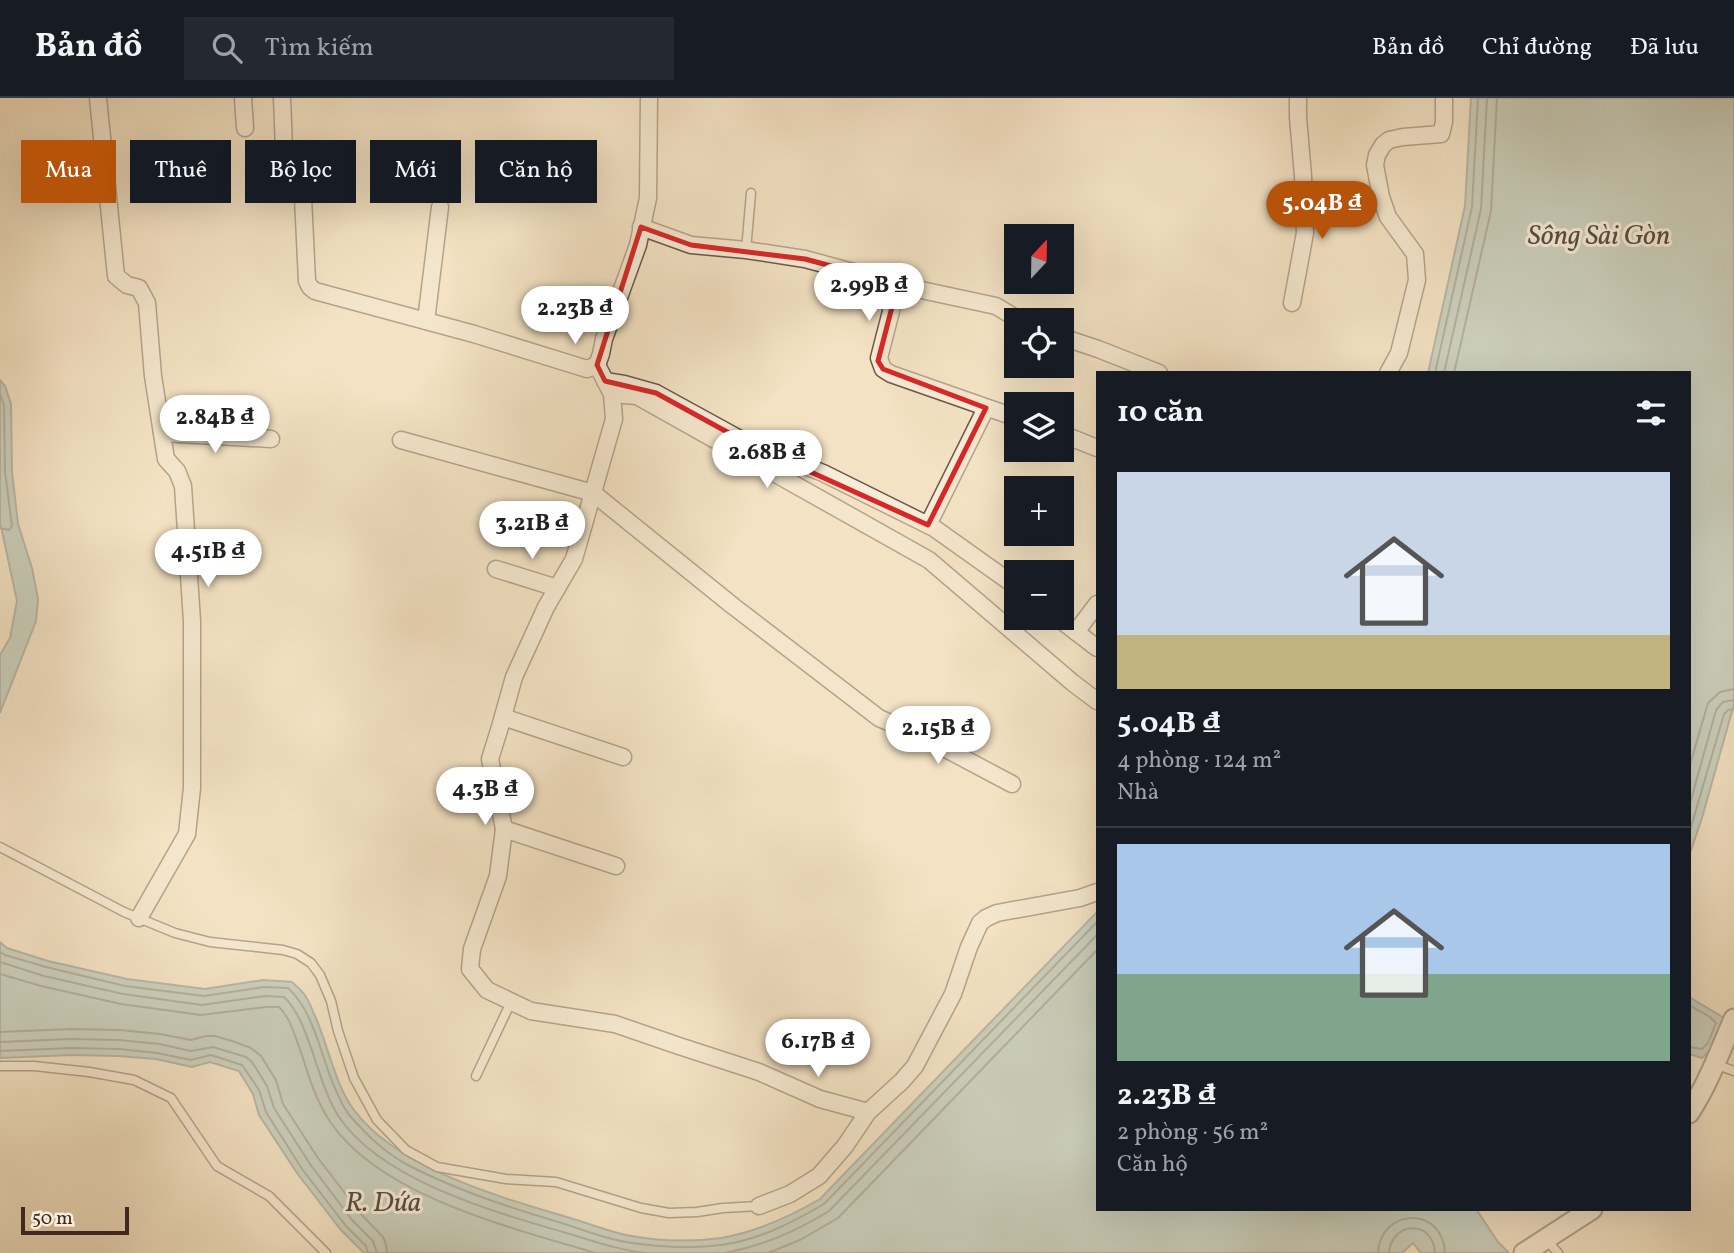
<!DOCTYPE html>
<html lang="vi">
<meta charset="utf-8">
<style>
:root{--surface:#171b24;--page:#242831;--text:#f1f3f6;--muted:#9ea1a6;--line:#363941;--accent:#b45309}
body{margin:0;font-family:Vollkorn,serif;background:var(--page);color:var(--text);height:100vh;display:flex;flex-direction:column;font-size:26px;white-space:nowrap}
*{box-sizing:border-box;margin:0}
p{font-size:23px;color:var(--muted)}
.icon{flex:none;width:38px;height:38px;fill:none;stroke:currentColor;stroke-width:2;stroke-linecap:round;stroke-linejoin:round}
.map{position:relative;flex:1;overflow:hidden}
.drawer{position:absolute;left:1096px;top:273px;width:595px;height:840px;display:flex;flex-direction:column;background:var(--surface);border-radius:0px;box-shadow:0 7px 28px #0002}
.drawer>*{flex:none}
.banner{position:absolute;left:21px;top:42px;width:665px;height:63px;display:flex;gap:14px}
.needle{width:46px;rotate:22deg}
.fabs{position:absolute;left:1004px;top:126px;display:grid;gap:14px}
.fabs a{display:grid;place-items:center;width:70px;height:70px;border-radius:0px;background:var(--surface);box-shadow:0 7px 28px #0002;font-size:35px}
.scale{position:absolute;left:21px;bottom:18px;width:108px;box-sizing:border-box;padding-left:7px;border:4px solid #3f2920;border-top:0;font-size:19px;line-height:24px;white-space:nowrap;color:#3f2920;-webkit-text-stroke:5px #f7ecd8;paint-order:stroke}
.price{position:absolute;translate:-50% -60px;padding:0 16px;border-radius:24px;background:#fff;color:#222;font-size:23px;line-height:46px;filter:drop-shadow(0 2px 4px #0008)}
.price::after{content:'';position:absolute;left:50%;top:42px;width:21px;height:16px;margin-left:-10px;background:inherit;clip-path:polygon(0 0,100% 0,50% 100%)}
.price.active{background:var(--accent);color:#fff}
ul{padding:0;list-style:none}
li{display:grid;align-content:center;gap:14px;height:371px;padding:0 21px}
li+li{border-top:2px solid var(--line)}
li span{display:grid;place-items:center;height:217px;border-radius:0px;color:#555}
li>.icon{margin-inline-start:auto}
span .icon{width:126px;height:126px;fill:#fffc;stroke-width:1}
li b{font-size:30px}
h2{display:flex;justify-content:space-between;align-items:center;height:84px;padding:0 21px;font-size:30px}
.chip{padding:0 24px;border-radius:0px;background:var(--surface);box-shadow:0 7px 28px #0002;font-size:24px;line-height:63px}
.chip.active{background:var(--accent);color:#fff}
header{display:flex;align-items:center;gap:42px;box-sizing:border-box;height:98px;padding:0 35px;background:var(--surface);border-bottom:2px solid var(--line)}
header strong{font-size:33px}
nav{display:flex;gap:38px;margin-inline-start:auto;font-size:24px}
.search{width:490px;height:63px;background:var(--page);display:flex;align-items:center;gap:18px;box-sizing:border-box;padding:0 24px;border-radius:0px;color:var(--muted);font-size:26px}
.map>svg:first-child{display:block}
.water{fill:#9dbdb9;stroke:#77827c;stroke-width:2}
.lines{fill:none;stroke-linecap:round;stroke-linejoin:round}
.shore{stroke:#6e736c;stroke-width:2}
.service-casing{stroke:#6c5749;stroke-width:11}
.minor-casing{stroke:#6c5749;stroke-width:19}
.tertiary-casing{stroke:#6c5749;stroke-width:23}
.service{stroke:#f7ecd8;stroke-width:8}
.minor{stroke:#f7ecd8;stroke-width:16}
.tertiary{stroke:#f7ecd8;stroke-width:19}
.marked{fill:none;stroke:#d62828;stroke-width:5;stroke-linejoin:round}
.labels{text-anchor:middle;stroke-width:6;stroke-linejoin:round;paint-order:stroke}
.water-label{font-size:28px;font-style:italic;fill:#564e46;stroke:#f7ecd8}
</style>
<header>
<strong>Bản đồ</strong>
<div class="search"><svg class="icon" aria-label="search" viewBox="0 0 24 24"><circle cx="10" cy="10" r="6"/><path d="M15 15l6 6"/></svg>Tìm kiếm</div>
<nav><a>Bản đồ</a><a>Chỉ đường</a><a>Đã lưu</a></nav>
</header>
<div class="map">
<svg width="1734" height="1155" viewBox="0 0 1734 1155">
<rect width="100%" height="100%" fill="#f3e2c3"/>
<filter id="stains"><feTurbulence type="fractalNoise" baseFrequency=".00286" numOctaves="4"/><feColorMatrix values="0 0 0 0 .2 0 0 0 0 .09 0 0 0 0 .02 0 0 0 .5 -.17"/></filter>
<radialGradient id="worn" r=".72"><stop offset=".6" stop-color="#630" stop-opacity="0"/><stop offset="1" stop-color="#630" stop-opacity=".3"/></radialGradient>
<g class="water">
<path d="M1471,0H1734V606L1702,720L1689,758V275H1428L1465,108Z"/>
<path d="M0,282L5,288L11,306L12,374L18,426L32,470L38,501L36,523L0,615V557L10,540L17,503L0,424Z"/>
<path d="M1097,814V1111H1476L1498,1144L1509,1155H1421L1413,1145L1402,1155H364L341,1132L297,1075L259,1017L253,996L239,973L210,964L192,969L156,961L118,958L71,957L0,960V844L7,850L48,863L127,881L205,891L263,882L292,884C296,888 303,893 306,899C310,905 312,912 315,918C328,947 335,987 354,1012C398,1071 500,1099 570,1120C588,1125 607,1133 626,1137C656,1143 691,1144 721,1140C757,1134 789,1119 820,1101Z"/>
<path d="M1689,899L1726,921L1714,949L1702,960L1689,956Z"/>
</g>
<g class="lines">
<g class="shore">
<path d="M1435,275L1472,109L1478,0"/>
<path d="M1444,275L1481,111L1487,0"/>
<path d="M1454,275L1491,113L1497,0"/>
<path d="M0,296L4,307L5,374L12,428L9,432L0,430"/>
<path d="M1689,670L1708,605L1720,594L1734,591"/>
<path d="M1689,709L1716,612L1723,604L1734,602"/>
<path d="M1689,736L1724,616L1728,612L1734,611"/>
<path d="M0,854L5,857L46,869L125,888L204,898L264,889L288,890C316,916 321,961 337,995C341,1003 344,1011 350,1018C367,1037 384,1054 406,1066C453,1091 504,1108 555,1123C578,1130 602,1140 626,1144C657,1149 690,1151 721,1147C758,1142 792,1125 824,1106L1097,824"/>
<path d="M0,864L44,878L123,896L202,907L265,898L284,899C310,923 317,986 339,1019C381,1082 494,1114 563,1134C591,1142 617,1152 646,1155"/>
<path d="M0,876L41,888L121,906L201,917L266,909H279C291,920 296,942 302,957C309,980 317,1005 331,1025C382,1099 513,1130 595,1155"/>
<path d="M1689,907L1710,919L1716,925L1708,945L1702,951L1689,949"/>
<path d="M0,934L71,931L120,932L160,936L191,942L206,938H215L232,943L251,950L261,958L276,982L283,1006L318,1060L360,1115L383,1139L386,1146L387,1155"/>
<path d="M0,944L71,941L119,942L159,946L191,953L213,949L246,959L252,964L267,988L274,1010L310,1066L352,1122L373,1143L377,1155"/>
<path d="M0,953L71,950L119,951L157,955L191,962L211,957L242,967L259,992L266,1014L302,1071L346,1128L366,1148L368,1155"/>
<path d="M725,1155C764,1147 795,1134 829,1113L1097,837"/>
<path d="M768,1155L800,1142L838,1120L1097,852"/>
<path d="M1378,1155C1380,1110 1443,1107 1445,1155"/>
<path d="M1389,1155C1391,1124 1433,1120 1435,1155"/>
</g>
<defs>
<g id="service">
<path d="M746,152L751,95"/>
<path d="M0,749L124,814L175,835L210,844L283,852L297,856L311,865L320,877L331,903L338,933L354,980L377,1022L406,1052L437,1069L506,1081L556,1084L641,1110L669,1115L697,1114L723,1110L759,1108"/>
<path d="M1715,966L1734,973"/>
<path d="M0,968H34L89,974L134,982L171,1000L217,1068L269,1098L326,1155"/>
<path d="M476,978L511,904"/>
<path d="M1546,1141L1558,1155"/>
</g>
<g id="minor">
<path d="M98,0L116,178L127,187L139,190L147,205L153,278L166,361L177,373L183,388L192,523V690L187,736L139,820"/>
<path d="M243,0L245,30"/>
<path d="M282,0L285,77C288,87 298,91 303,100L307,183L310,189L315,193L474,236L587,271L597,267L601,256L604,241L638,147L648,100L649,0"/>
<path d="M641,129L691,147L746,152L805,161L912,190L996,208L1019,222"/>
<path d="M898,186L879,260L883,271L891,276L1017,320"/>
<path d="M1292,205L1305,135L1303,78L1298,19V0"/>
<path d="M426,223L440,109"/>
<path d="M1062,239L1098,251L1159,275"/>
<path d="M597,267L612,296L614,321L574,461L546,509L514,579L500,629L490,661L504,731L498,778L472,851L470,871L487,892L531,913L615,926L679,948L759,974L820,1001L868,1014"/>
<path d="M1388,275L1399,255L1417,182L1415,156L1388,119L1381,99L1375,67L1377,57L1383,47L1389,42L1403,39L1441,36L1444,24V0"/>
<path d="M605,283L624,286L656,295L749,346L823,375L934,430L1017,489"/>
<path d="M612,296L637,298L929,462L1073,585L1097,603"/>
<path d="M162,335L271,341"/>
<path d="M1062,336L1097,350"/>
<path d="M401,342L593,395L733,508L879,620L929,642L1012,686"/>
<path d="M928,427L986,310"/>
<path d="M496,471L557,490"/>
<path d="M1058,520L1097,550"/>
<path d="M1076,534L1097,506"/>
<path d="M503,619L623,659"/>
<path d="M504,731L616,768"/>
<path d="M759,1108L790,1096L819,1078L845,1048L868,1014L902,983L915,968L953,896L969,849L980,825L986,820L997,815L1080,800L1097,794"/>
</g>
<g id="tertiary">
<path d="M1689,1015C1708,986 1720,953 1734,921"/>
<path d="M1524,1155L1592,1111"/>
</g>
</defs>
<use href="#service" class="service-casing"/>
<use href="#minor" class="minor-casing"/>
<use href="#tertiary" class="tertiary-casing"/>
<use href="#service" class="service"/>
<use href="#minor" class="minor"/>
<use href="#tertiary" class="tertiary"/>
</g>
<path d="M0 0H1734V1155H0ZM641,129L691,147L805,161L898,186L878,263L883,271L986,310L928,427L749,346L656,295L605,283L597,267Z" fill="#f3e2c3" fill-opacity=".55" fill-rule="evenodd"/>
<path class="marked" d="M641,129L691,147L805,161L898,186L878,263L883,271L986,310L928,427L749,346L656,295L605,283L597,267Z"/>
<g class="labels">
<g class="water-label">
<text x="1599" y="146">Sông Sài Gòn</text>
<text x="383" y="1113">R. Dứa</text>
</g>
</g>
<rect width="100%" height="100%" filter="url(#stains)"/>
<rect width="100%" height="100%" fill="url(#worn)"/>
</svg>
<div class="fabs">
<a><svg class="needle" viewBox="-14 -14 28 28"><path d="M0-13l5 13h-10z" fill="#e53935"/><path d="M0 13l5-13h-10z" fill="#9ea1a6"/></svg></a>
<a><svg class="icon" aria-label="locate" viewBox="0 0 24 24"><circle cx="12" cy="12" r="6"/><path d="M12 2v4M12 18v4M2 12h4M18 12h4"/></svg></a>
<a><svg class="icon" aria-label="layers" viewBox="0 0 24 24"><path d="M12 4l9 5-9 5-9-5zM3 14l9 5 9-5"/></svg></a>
<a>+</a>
<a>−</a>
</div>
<div class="scale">50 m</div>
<b class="price active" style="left:1322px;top:143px">5.04B ₫</b>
<b class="price" style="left:869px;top:225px">2.99B ₫</b>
<b class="price" style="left:575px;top:248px">2.23B ₫</b>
<b class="price" style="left:215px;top:357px">2.84B ₫</b>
<b class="price" style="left:767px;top:392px">2.68B ₫</b>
<b class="price" style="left:532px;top:463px">3.21B ₫</b>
<b class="price" style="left:208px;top:491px">4.51B ₫</b>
<b class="price" style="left:938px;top:668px">2.15B ₫</b>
<b class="price" style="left:485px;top:729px">4.3B ₫</b>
<b class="price" style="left:818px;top:981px">6.17B ₫</b>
<div class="banner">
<a class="chip active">Mua</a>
<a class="chip">Thuê</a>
<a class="chip">Bộ lọc</a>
<a class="chip">Mới</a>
<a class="chip">Căn hộ</a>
</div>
<section class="drawer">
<h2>10 căn<svg class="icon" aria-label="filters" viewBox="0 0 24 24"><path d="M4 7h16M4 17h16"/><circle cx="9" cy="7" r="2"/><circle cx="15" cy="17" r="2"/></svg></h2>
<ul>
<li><span style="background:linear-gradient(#c9d6e8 75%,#c2b280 0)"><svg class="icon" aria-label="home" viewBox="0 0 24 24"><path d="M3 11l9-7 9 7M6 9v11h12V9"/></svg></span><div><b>5.04B ₫</b><p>4 phòng · 124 m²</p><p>Nhà</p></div></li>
<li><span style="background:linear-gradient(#a9c7e8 60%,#7fa58c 0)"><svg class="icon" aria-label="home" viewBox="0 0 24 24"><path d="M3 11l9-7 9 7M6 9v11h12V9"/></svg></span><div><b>2.23B ₫</b><p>2 phòng · 56 m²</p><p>Căn hộ</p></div></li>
</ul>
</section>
</div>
